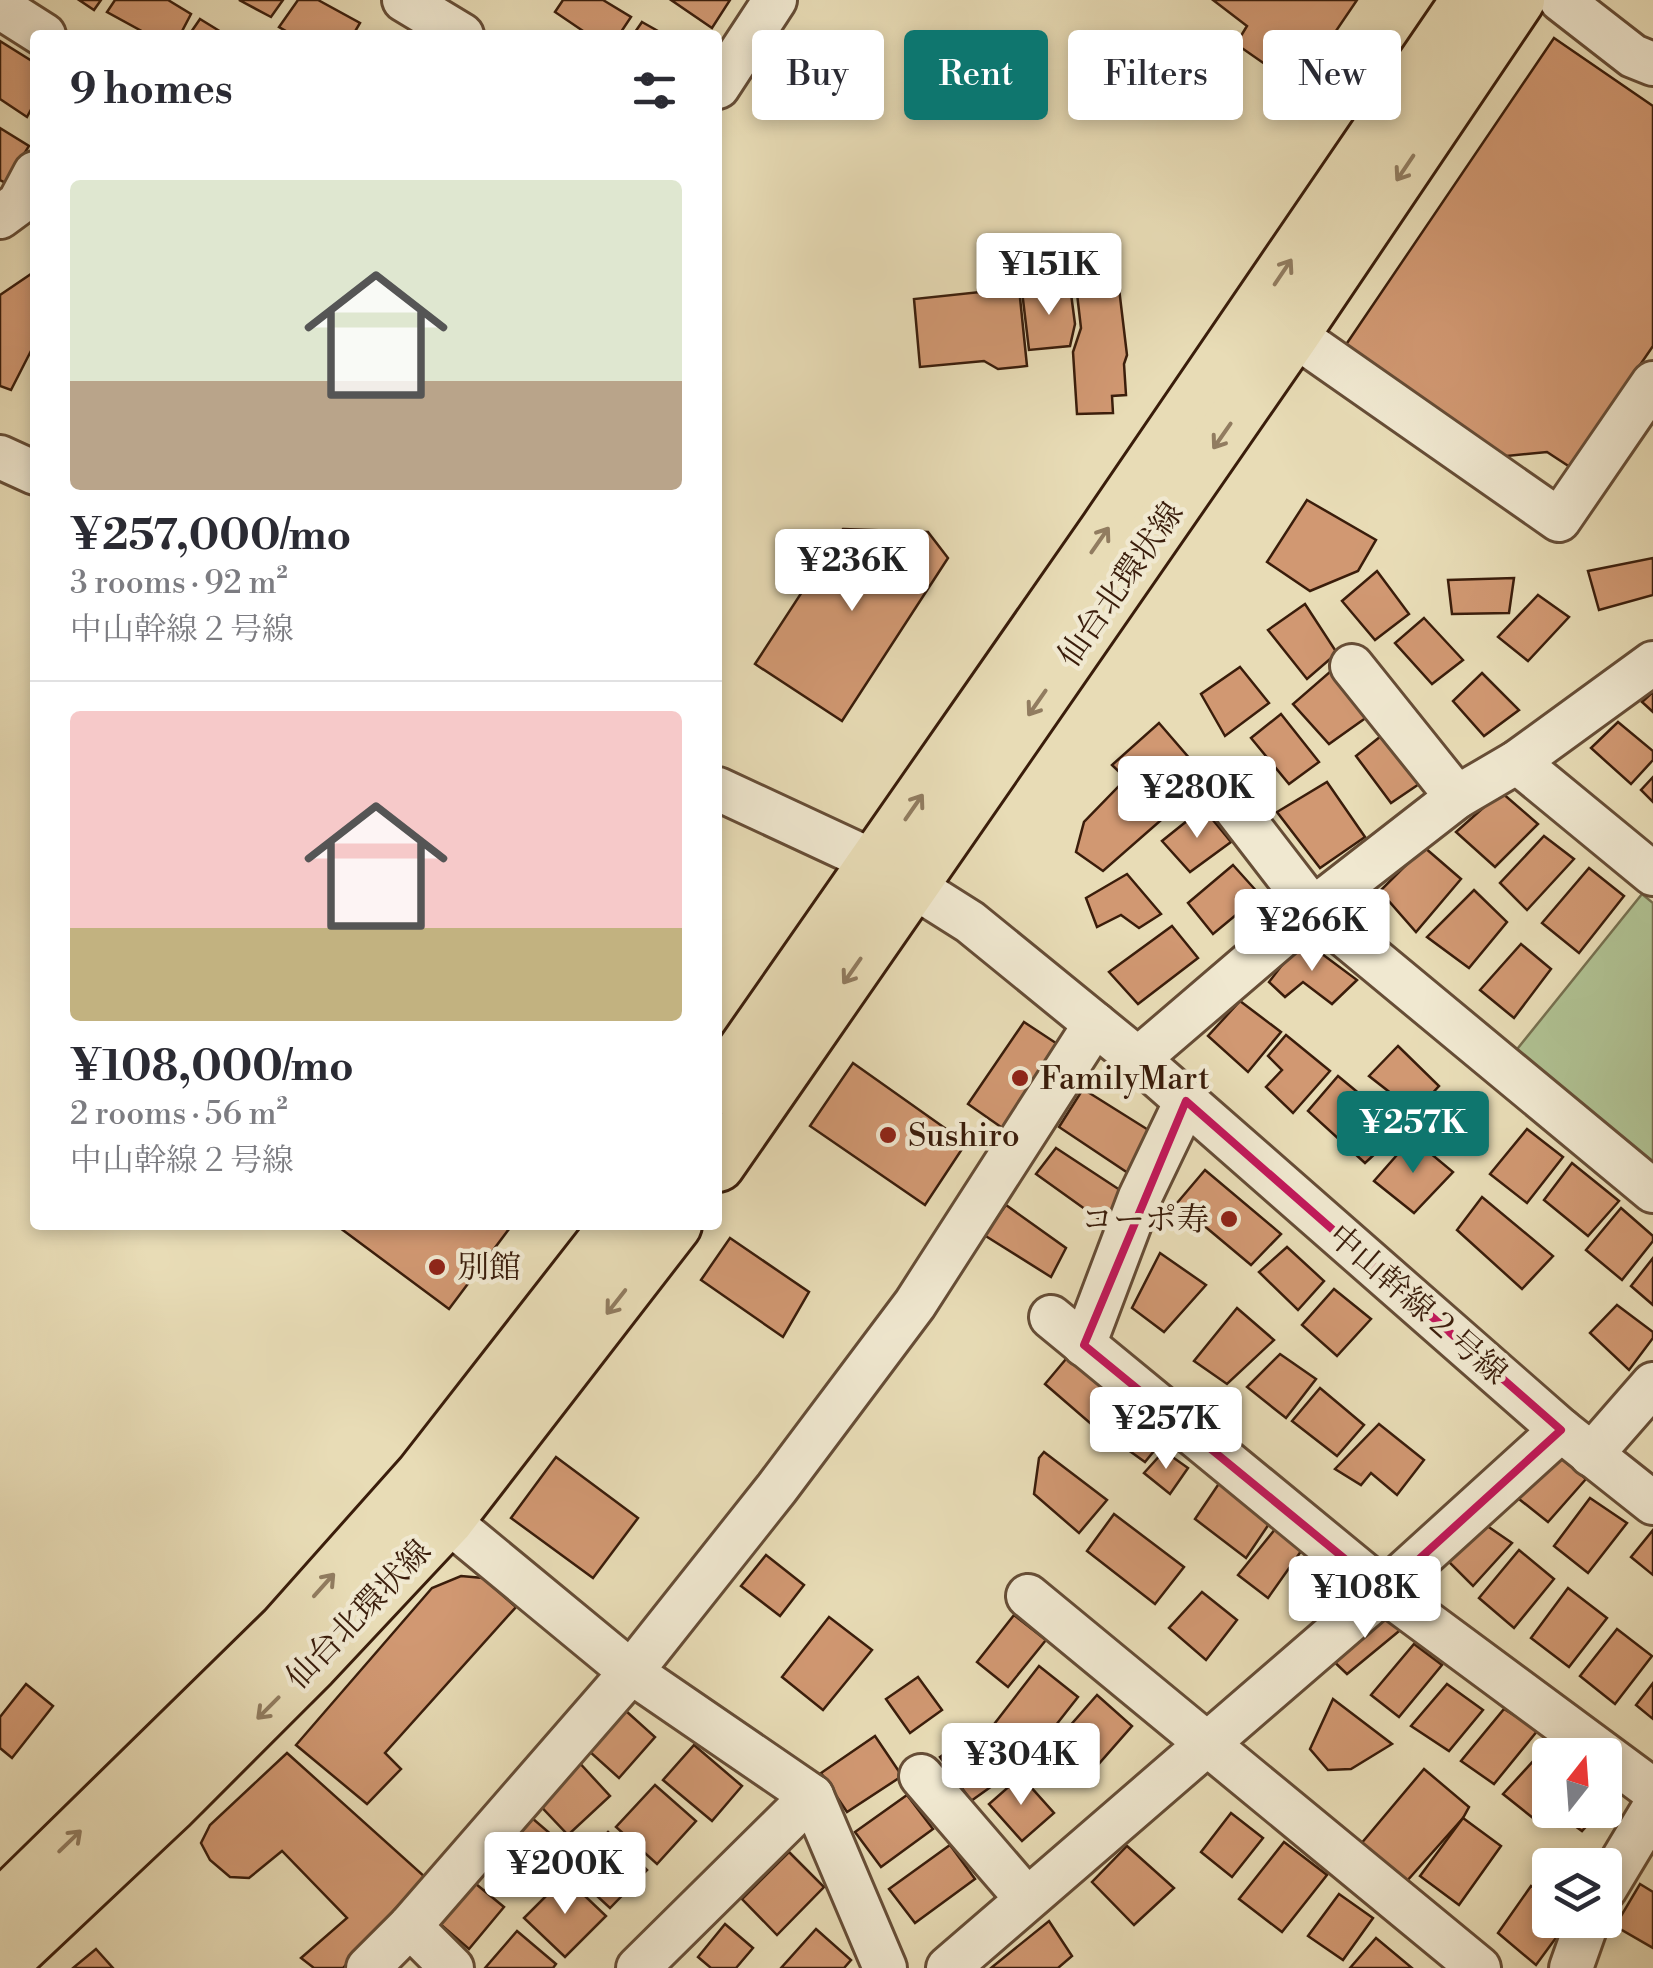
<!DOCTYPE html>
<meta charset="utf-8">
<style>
:root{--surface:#fff;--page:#f7f7f7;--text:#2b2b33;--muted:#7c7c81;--line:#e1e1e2;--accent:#0f766e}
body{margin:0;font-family:"Libre Bodoni","Noto Serif JP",serif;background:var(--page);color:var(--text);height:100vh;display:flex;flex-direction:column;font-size:38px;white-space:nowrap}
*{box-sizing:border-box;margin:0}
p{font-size:32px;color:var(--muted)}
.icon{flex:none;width:55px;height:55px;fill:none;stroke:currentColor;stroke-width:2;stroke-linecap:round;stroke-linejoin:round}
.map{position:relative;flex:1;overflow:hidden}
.details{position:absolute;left:30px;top:30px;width:692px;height:1200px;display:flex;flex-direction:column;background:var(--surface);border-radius:10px;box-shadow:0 5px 15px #0003}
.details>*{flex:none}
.banner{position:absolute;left:752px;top:30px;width:750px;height:90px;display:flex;gap:20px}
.needle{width:65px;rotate:17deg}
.controls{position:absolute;left:1532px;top:1738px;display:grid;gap:20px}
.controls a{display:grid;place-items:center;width:90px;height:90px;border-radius:10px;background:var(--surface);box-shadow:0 5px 15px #0003;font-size:50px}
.price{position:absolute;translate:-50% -85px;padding:0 22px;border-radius:10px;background:#fff;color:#222;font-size:32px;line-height:65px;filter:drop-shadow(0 2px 5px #0008)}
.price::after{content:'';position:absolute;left:50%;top:60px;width:30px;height:22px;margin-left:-15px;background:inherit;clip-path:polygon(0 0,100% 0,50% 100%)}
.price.on{background:var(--accent);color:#fff}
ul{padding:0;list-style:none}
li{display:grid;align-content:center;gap:20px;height:530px;padding:0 40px}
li+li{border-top:2px solid var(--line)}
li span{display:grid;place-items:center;height:310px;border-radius:10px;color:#555}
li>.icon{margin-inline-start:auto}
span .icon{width:180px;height:180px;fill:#fffc;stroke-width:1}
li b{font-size:42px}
h2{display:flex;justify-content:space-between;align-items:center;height:120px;padding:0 40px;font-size:42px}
.tag{padding:0 35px;border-radius:10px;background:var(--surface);box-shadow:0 5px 15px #0003;font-size:35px;line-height:90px}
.tag.on{background:var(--accent);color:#fff}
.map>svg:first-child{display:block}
.green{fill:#b0c293;stroke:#75704f;stroke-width:2.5}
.building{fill:#d19872;stroke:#3a1d0b;stroke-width:2.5}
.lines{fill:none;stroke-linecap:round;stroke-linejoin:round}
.minor-casing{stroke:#664d36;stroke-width:48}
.major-casing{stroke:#3a1d0b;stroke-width:58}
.minor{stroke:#f0e8d0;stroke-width:42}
.major{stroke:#e8dcb6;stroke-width:52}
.oneway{stroke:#917c60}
.marked{fill:none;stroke:#c2185b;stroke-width:8;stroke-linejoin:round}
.poi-dot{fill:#8f2418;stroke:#f0e8d0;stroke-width:4}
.labels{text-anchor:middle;stroke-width:9;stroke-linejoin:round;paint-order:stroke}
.street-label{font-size:32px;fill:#3a1d0b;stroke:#f0e8d0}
.poi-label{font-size:32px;fill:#3a1d0b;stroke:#f0e8d0;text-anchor:start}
</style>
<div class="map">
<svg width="1653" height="1968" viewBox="0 0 1653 1968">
<rect width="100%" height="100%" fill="#e8dcb6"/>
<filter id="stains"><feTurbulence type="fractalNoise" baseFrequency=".002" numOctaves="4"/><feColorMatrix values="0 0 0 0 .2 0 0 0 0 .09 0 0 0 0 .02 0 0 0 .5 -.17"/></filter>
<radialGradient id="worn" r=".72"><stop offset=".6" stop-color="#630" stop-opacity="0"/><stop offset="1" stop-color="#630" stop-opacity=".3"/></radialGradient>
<path class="green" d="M1642,894L1653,903V1176L1514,1053Z"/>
<g class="building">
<path d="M79,0H101L94,10Z"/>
<path d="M115,0H168L191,14L180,35H149L107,12Z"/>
<path d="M239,0H283L271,17Z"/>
<path d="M298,0H318L360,23L353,35H293L279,27Z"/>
<path d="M563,0H603L631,17L619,35H589L555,12Z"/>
<path d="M671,0H730L712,28Z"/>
<path d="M1213,0H1357L1298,87L1236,44L1247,26Z"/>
<path d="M200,19L226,35H189Z"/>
<path d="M642,22L665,35H633Z"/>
<path d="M1554,38L1653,106V346L1570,467L1547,452L1497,457L1341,352Z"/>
<path d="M0,41L35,63V102L27,117L0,99Z"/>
<path d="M0,128L29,146L6,183L0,180Z"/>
<path d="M31,274L35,276V343L11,390L0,386V295Z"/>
<path d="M1118,280L1127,355L1124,364L1126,395L1112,396L1113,413L1077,414L1073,352L1081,328L1076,285Z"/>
<path d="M1070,286L1075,324L1070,346L1029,350L1022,291Z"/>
<path d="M1019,288L1027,366L998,369L984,361L920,367L914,299Z"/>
<path d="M1307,500L1376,540L1358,571L1310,591L1267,562Z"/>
<path d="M843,529L928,532L948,558L842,721L755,664Z"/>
<path d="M1653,558V595L1599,610L1588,571Z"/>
<path d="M1377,571L1409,614L1375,640L1342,601Z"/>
<path d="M1514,578L1509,613L1452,614L1448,580Z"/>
<path d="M1538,595L1569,617L1528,661L1498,637Z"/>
<path d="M1305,604L1337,653L1307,679L1268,630Z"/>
<path d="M1424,618L1463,660L1432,684L1395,643Z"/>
<path d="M1240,667L1269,703L1225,736L1201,694Z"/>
<path d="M1331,671L1367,717L1329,744L1293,704Z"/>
<path d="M1482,673L1519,710L1484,736L1453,701Z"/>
<path d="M1653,692V712L1642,702Z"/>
<path d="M1281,714L1319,762L1289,784L1251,738Z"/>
<path d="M1618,722L1653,751V760L1631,784L1591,748Z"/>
<path d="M1159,723L1197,767L1178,784L1168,778L1143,795L1112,765Z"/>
<path d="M1386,732L1425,780L1391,803L1356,756Z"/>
<path d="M1653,777V802L1641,790Z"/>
<path d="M1327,782L1365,837L1320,868L1277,812Z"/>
<path d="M1119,786L1160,821L1103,871L1076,852L1084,822Z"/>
<path d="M1501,792L1538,824L1495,867L1456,832Z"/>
<path d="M1203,808L1231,842L1190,872L1162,841Z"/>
<path d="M1544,836L1574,859L1527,910L1500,883Z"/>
<path d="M1424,847L1461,879L1416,932L1380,891Z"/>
<path d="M1233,865L1260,895L1213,934L1188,903Z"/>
<path d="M1589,868L1624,896L1579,953L1542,923Z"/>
<path d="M1127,874L1161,914L1139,928L1121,915L1097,927L1086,898Z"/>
<path d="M1474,890L1507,922L1469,968L1427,937Z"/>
<path d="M1172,926L1198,958L1138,1004L1109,972Z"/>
<path d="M1302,939L1357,980L1332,1004L1303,982L1285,997L1269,982Z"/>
<path d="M1521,944L1551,969L1514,1018L1480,990Z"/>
<path d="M1240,1001L1281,1032L1248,1072L1208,1036Z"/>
<path d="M1024,1022L1068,1051L1011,1134L968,1104Z"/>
<path d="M1286,1035L1330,1071L1293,1113L1266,1087L1282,1070L1268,1056Z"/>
<path d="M1398,1046L1439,1086L1415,1112L1369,1076Z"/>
<path d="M853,1063L966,1143L925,1205L810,1126Z"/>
<path d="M1338,1076L1402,1129L1365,1163L1308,1111Z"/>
<path d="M1083,1089L1158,1136L1131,1175L1059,1127Z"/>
<path d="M1527,1129L1563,1157L1527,1203L1490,1174Z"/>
<path d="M1412,1138L1453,1172L1414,1213L1374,1181Z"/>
<path d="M1056,1148L1123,1192L1103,1222L1036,1174Z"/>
<path d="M1572,1163L1619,1201L1588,1236L1544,1200Z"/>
<path d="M1205,1170L1281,1234L1251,1265L1177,1203Z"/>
<path d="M1482,1197L1553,1256L1522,1289L1457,1230Z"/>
<path d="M1006,1205L1066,1248L1051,1277L984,1235Z"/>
<path d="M1621,1208L1653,1236V1241L1622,1280L1586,1250Z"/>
<path d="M336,1225H512L449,1309Z"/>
<path d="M730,1238L809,1292L783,1337L701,1280Z"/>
<path d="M1287,1247L1324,1281L1298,1310L1259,1272Z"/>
<path d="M1160,1253L1206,1285L1164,1332L1132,1308Z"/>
<path d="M1653,1258V1305L1631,1286Z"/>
<path d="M1334,1289L1371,1319L1337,1356L1302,1325Z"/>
<path d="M1617,1305L1653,1332V1338L1629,1370L1590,1333Z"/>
<path d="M1237,1308L1274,1340L1227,1384L1194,1361Z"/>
<path d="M1071,1353L1114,1393L1090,1423L1045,1384Z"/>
<path d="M1280,1354L1316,1379L1286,1418L1247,1387Z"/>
<path d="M1320,1388L1364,1425L1337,1456L1292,1421Z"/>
<path d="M1123,1399L1167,1435L1145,1462L1099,1429Z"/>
<path d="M1379,1424L1424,1460L1397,1495L1371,1473L1361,1485L1335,1469Z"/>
<path d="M1164,1451L1188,1468L1170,1494L1144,1473Z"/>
<path d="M1552,1451L1586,1479L1548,1522L1514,1495Z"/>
<path d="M1044,1452L1107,1500L1079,1533L1034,1494L1039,1458Z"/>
<path d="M556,1457L638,1518L593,1578L511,1518Z"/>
<path d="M1220,1482L1271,1521L1246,1558L1195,1519Z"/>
<path d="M1590,1498L1627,1523L1588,1573L1554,1546Z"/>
<path d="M1114,1514L1184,1567L1155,1604L1087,1551Z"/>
<path d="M1477,1519L1512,1543L1473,1586L1442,1555Z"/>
<path d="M1276,1528L1304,1547L1268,1598L1238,1575Z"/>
<path d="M1653,1530V1575L1631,1557Z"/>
<path d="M1519,1550L1554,1579L1514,1628L1479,1598Z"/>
<path d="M766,1555L804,1585L780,1616L741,1586Z"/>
<path d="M461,1576L483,1578L516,1607L385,1753L401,1769L367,1804L296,1745L432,1588Z"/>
<path d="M1568,1588L1607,1618L1569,1667L1531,1638Z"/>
<path d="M1202,1592L1237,1620L1206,1660L1169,1628Z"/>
<path d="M1379,1608L1404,1627L1347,1674L1328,1656Z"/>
<path d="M1014,1615L1046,1640L1008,1687L977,1662Z"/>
<path d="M829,1617L872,1650L823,1710L782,1677Z"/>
<path d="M1617,1629L1652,1656L1615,1704L1580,1676Z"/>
<path d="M1414,1644L1442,1665L1399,1717L1371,1695Z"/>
<path d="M1039,1666L1078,1697L1034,1753L995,1723Z"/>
<path d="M918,1677L942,1710L910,1733L886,1699Z"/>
<path d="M1653,1683V1719L1636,1705Z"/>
<path d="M26,1684L53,1706L12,1758L0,1748V1717Z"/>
<path d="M1447,1684L1483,1710L1449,1751L1411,1726Z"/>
<path d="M1097,1695L1132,1726L1082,1783L1047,1752Z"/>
<path d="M1333,1699L1392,1744L1351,1769L1328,1770L1310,1749Z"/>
<path d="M616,1702L655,1737L619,1778L580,1743Z"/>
<path d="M1504,1709L1538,1730L1494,1784L1461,1761Z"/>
<path d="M982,1727L1013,1771L971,1801L940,1757Z"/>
<path d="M875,1736L902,1776L847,1812L821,1773Z"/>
<path d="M694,1745L742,1786L712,1821L663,1780Z"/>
<path d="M287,1753L425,1877L343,1968H314L301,1958L347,1918L282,1851L249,1878L230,1877L210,1860L201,1843L210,1825Z"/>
<path d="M1536,1758L1550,1768V1799L1533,1818L1503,1794Z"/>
<path d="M576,1759L610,1796L568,1835L533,1798Z"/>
<path d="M1424,1769L1469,1807L1463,1818L1406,1882L1360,1845Z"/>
<path d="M1021,1776L1054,1813L1022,1841L989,1804Z"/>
<path d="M1605,1781L1618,1791L1605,1806Z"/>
<path d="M655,1785L696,1821L657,1864L616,1827Z"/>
<path d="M907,1795L933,1829L881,1867L855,1832Z"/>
<path d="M1559,1810H1601L1582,1831L1557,1813Z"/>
<path d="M525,1812L560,1842L517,1890L483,1861Z"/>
<path d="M1231,1813L1263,1838L1232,1877L1201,1852Z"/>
<path d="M1463,1818L1501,1846L1459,1905L1420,1876Z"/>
<path d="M608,1832L647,1870L610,1908L570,1871Z"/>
<path d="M1284,1842L1327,1875L1282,1932L1239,1899Z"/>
<path d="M950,1845L975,1879L915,1923L889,1889Z"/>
<path d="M1127,1846L1174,1888L1134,1925L1092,1882Z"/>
<path d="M789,1852L824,1887L777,1935L742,1899Z"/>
<path d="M465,1875L504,1907L469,1949L431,1916Z"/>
<path d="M565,1877L606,1916L565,1957L524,1918Z"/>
<path d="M1640,1884L1653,1892V1948L1615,1926Z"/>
<path d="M1531,1886L1550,1899V1920H1569L1536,1965L1498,1933Z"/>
<path d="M1339,1894L1373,1918L1343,1960L1308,1936Z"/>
<path d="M1049,1921L1072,1956L1058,1968H991Z"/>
<path d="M725,1924L753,1948L736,1968H711L698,1957Z"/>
<path d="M816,1929L851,1960L844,1968H781Z"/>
<path d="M517,1931L556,1964L553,1968H485Z"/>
<path d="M1376,1938L1412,1968H1350Z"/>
<path d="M96,1949L113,1968H73Z"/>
</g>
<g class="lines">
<defs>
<g id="minor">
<path d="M404,0L462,35"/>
<path d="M1561,0L1633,56L1653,64"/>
<path d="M0,7L44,35"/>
<path d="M718,87L775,0"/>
<path d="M0,217L19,203L35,173"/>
<path d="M1293,334L1559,520L1653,383"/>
<path d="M0,457L35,473"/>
<path d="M1352,666L1457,797"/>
<path d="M1517,762L1653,874"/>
<path d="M718,789L875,862L970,922L1138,1059L1561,1430L1653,1503"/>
<path d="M1222,791L1313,909L1653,1191"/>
<path d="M1138,1059L1313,909L1457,797L1517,762L1653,663"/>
<path d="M1051,1317L1384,1591L1653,1790"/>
<path d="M1084,1345L1140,1197L1186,1101"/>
<path d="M1591,1455L1653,1384"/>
<path d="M447,1520L631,1672L812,1796L885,1968"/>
<path d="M1028,1596L1479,1968"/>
<path d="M921,1776L1026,1898"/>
<path d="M1605,1889L1653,1809"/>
<path d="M410,1926L452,1968"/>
<path d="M368,1968L410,1926L631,1672L777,1488L915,1304L1095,1024"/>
<path d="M638,1968L812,1796"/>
<path d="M948,1968L1384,1591L1561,1430"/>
<path d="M1571,1968L1588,1920"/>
</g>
<g id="major">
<path d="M718,1088L1107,529L1468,0"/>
<path d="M718,1165L1293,334L1518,0"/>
<path d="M0,1908L285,1629L422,1475L617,1225"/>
<path d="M0,1966L170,1806L312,1664L447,1520L675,1225"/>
</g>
</defs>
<use href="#minor" class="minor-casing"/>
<use href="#major" class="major-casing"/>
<use href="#minor" class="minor"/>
<use href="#major" class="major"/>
</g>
<defs><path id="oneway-shaft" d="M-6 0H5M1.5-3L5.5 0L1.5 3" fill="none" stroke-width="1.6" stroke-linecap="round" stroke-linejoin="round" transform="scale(2.5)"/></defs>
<g class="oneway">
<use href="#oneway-shaft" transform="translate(1405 168) rotate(124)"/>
<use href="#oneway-shaft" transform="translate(1283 272) rotate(-56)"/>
<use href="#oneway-shaft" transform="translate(1222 436) rotate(125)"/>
<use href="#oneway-shaft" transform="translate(1100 540) rotate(-55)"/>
<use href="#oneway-shaft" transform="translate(1037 703) rotate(125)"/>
<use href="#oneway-shaft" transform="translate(914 807) rotate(-55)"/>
<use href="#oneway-shaft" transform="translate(852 971) rotate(125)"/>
<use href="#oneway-shaft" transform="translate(616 1302) rotate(128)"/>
<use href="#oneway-shaft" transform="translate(324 1585) rotate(-48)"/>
<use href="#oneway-shaft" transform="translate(268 1708) rotate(135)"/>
<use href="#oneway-shaft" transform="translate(70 1841) rotate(-44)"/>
</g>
<path class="marked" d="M1186,1101L1561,1430L1384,1591L1084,1345Z"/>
<g class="poi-dot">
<circle cx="1020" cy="1078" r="10"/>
<circle cx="888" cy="1135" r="10"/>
<circle cx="1229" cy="1219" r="10"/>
<circle cx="437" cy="1267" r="10"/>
</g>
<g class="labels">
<g class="street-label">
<text transform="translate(1120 584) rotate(-55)" y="11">仙台北環状線</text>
<text transform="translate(1418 1304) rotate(41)" y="11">中山幹線２号線</text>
<text transform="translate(358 1614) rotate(-46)" y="11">仙台北環状線</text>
</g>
<g class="poi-label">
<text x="1040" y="1089">FamilyMart</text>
<text x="908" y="1146">Sushiro</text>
<text x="1209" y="1230" text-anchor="end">コーポ寿</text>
<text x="457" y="1278">別館</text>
</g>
</g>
<rect width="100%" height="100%" filter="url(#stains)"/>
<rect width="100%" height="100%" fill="url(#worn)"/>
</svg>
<div class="controls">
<a><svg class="needle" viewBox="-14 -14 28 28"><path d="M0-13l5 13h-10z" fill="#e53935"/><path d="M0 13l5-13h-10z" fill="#7c7c81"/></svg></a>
<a><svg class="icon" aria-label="layers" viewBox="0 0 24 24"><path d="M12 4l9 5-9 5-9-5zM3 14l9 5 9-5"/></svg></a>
</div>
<b class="price" style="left:1049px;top:318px">¥151K</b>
<b class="price" style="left:852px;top:614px">¥236K</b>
<b class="price" style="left:1197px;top:841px">¥280K</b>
<b class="price" style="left:1312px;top:974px">¥266K</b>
<b class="price on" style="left:1413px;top:1176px">¥257K</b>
<b class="price" style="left:1166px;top:1472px">¥257K</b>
<b class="price" style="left:1365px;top:1641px">¥108K</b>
<b class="price" style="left:1021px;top:1808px">¥304K</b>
<b class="price" style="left:565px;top:1917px">¥200K</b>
<div class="banner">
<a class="tag">Buy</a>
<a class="tag on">Rent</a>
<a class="tag">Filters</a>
<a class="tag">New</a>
</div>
<section class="details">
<h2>9 homes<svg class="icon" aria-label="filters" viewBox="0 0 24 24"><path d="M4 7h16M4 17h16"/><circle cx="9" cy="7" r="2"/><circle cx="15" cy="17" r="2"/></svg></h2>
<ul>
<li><span style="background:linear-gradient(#dfe7d0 65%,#b9a48a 0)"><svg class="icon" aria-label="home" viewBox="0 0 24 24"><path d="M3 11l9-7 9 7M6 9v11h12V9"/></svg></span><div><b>¥257,000/mo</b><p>3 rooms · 92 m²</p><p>中山幹線２号線</p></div></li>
<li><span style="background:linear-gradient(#f6c9c9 70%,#c2b280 0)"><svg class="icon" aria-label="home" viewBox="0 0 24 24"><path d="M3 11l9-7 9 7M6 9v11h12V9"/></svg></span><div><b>¥108,000/mo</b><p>2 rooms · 56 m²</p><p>中山幹線２号線</p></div></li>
</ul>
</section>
</div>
